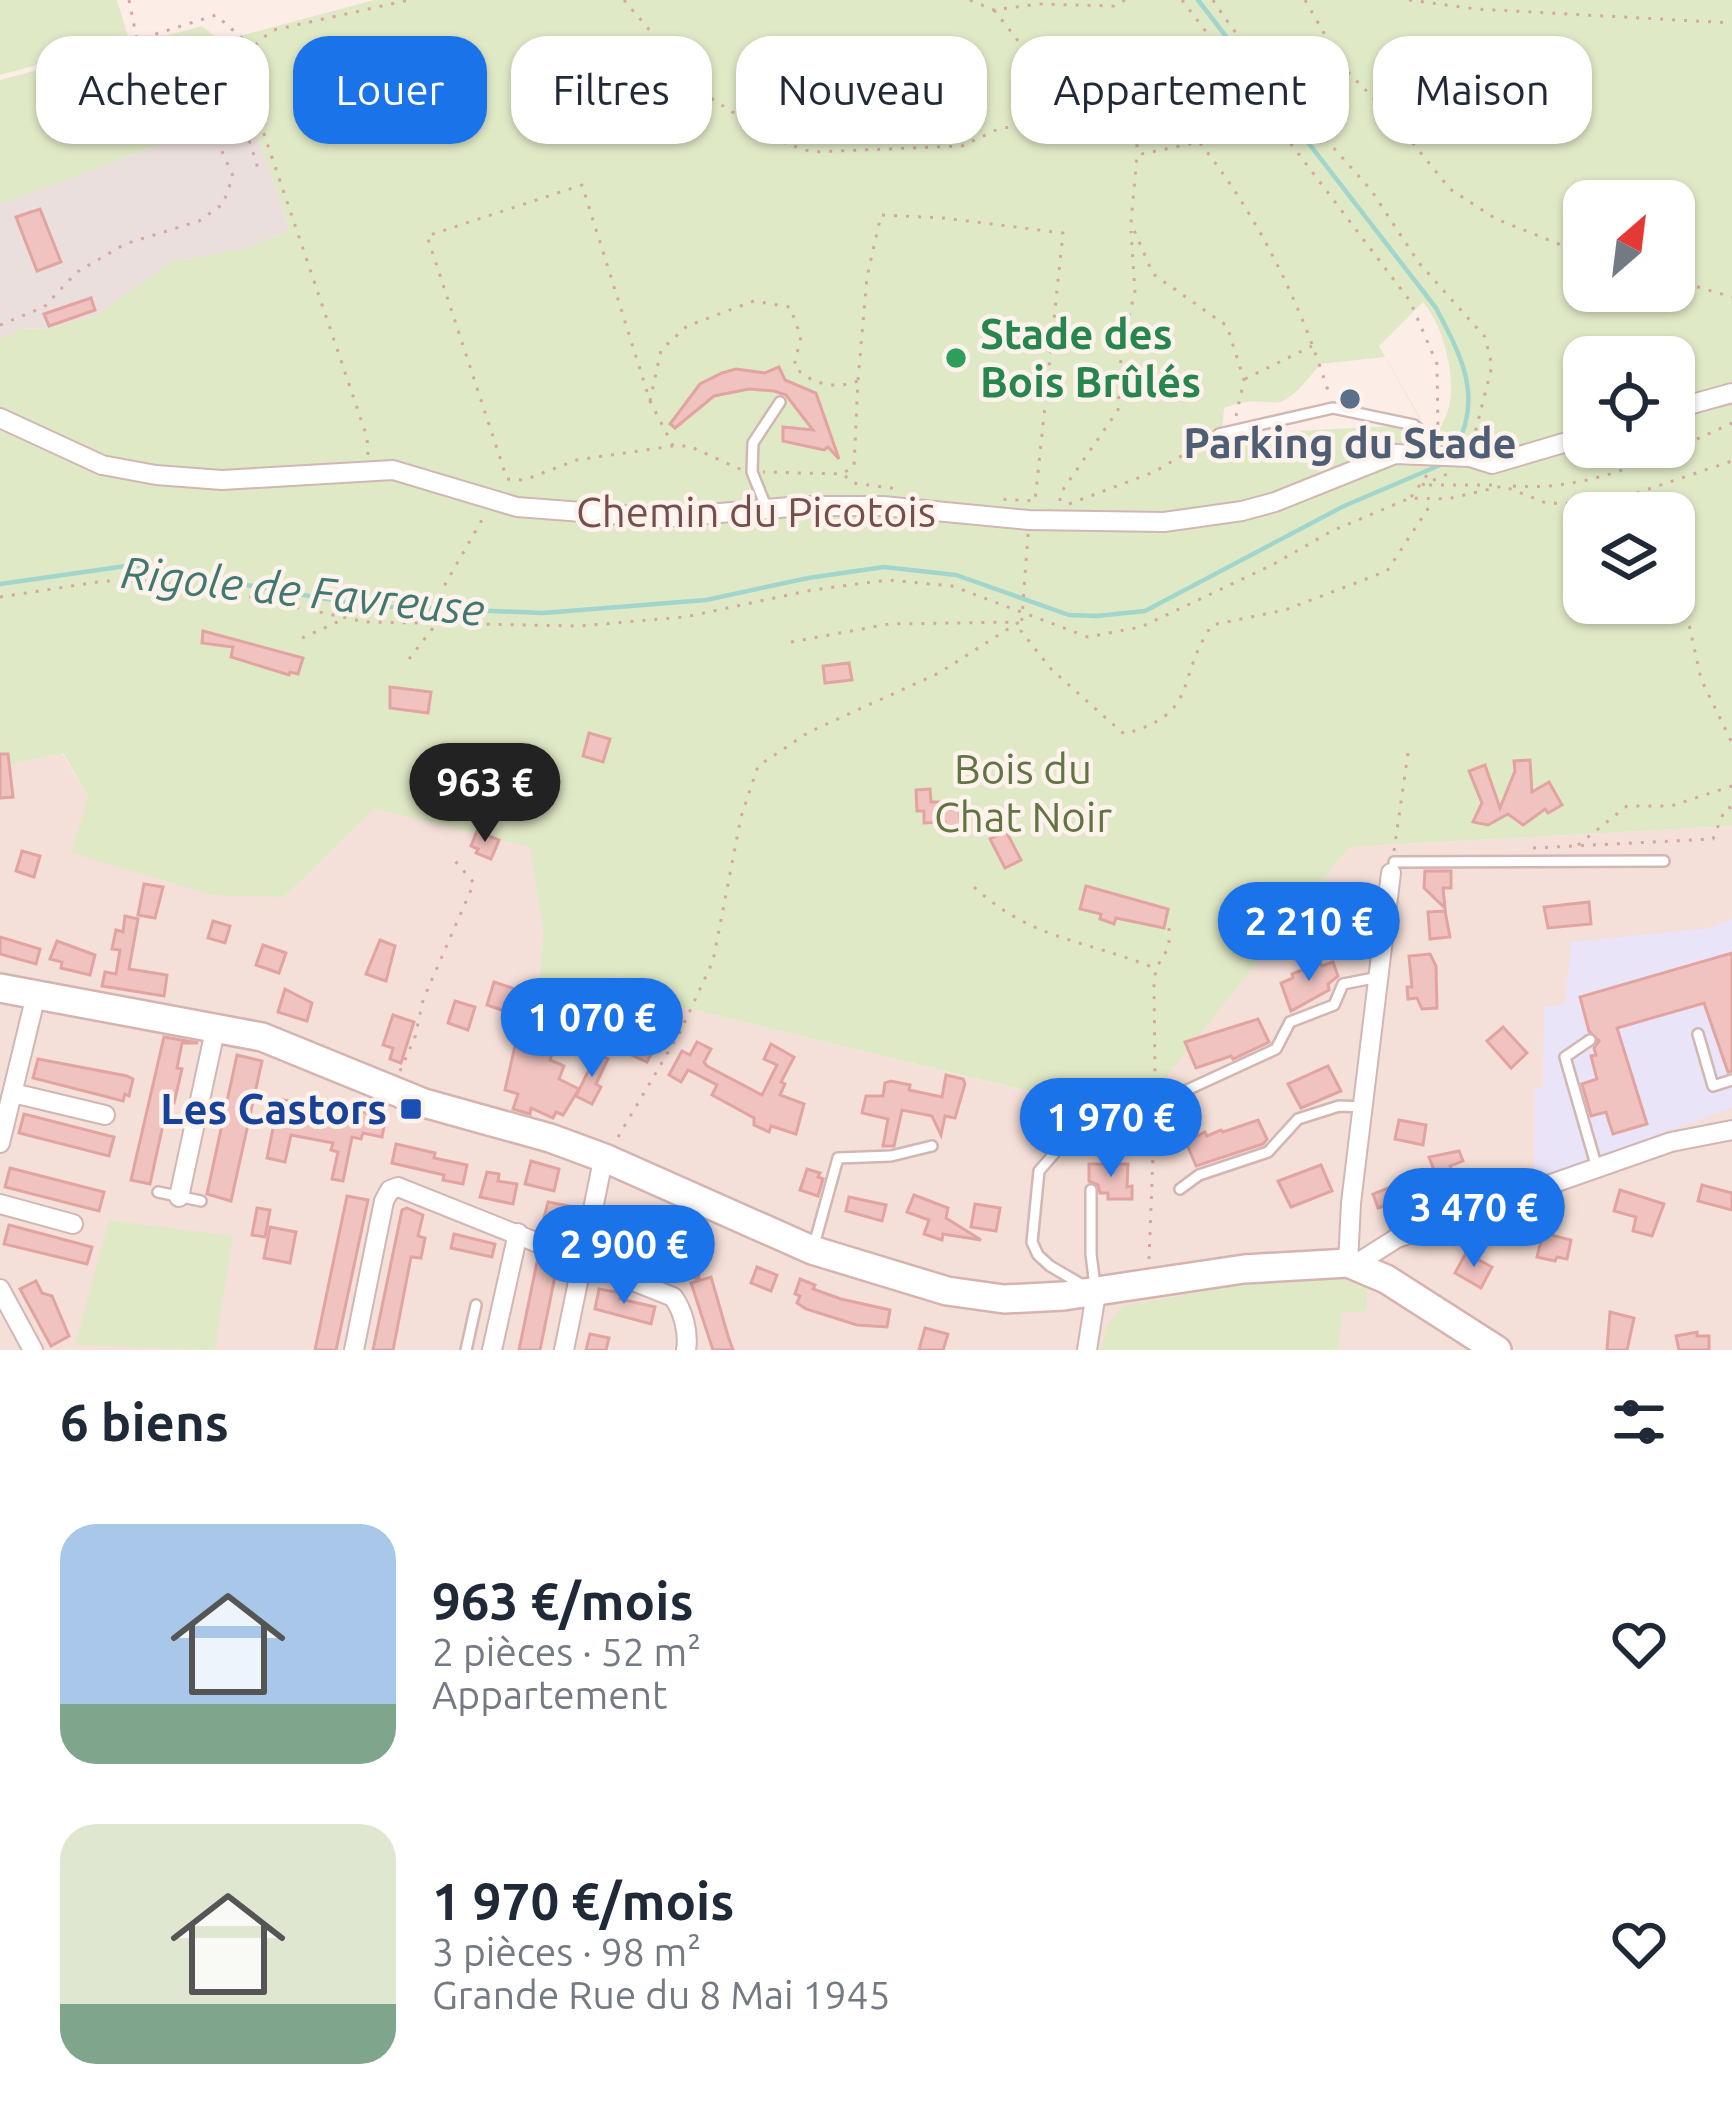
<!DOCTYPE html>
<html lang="fr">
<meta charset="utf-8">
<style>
:root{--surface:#fff;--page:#f2f2f3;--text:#1f2937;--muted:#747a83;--accent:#1a73e8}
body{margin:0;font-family:Ubuntu,sans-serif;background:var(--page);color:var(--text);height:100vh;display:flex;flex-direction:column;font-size:45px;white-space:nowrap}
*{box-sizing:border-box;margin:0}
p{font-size:39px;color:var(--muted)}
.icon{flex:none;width:66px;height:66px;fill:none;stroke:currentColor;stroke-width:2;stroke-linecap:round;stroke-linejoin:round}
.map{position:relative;height:1350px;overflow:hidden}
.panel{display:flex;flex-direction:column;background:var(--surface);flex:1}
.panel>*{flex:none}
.banner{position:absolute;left:36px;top:36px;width:1662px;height:108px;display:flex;gap:24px}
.needle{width:78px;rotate:28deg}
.buttons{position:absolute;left:1563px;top:180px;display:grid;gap:24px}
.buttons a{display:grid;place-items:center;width:132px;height:132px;border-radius:24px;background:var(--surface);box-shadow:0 3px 9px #0004;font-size:60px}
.price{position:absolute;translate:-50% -102px;padding:0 27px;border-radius:42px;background:var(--accent);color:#fff;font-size:39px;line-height:78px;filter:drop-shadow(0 3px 6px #0008)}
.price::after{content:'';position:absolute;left:50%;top:72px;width:36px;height:27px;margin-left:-18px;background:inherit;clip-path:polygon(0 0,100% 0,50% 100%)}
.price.selected{background:#222;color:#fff}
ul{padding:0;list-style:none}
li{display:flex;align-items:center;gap:36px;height:300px;padding:0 60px}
li span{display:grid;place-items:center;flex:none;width:336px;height:240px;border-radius:36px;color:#555}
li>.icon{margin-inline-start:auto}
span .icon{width:144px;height:144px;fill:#fffc;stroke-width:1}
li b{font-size:51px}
h2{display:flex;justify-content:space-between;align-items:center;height:144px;padding:0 60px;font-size:51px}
.tag{padding:0 42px;border-radius:36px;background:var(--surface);box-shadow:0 3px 9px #0004;font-size:42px;line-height:108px}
.tag.selected{background:var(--accent);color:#fff}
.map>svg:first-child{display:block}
.residential{fill:#f5dfd9}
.industrial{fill:#eadfdd}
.education{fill:#eae4f8}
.green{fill:#e0e9c6;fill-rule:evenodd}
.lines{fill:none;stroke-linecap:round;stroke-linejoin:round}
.stream{stroke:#a2d6cd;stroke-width:4.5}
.building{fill:#f0c3c0;stroke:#e2a4a0;stroke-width:3}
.service-casing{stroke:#d2b6b2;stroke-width:14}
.minor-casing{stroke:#d2b6b2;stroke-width:22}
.secondary-casing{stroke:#d5b4b0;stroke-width:32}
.path{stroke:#d5a6a2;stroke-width:3;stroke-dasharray:3 9;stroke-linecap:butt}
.service{stroke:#fff;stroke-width:9}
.minor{stroke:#fff;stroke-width:18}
.secondary{stroke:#fff;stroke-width:27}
.leisure-dot{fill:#2e9e5b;stroke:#fef2ed;stroke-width:4.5}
.service-dot{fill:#5c6f8a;stroke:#fef2ed;stroke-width:4.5}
.transit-dot{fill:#1a4fb4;stroke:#fef2ed;stroke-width:4.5}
.labels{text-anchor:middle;stroke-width:9;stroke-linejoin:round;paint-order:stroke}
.leisure-label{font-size:42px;font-weight:bold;fill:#27864d;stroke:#fef2ed;text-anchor:start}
.service-label{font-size:42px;font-weight:bold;fill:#4e5e75;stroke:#fef2ed}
.street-label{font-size:42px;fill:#754d4c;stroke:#fef2ed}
.park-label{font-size:42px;fill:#617441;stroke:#fef2ed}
.transit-label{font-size:42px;font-weight:bold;fill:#164399;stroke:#fef2ed;text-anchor:end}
.water-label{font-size:45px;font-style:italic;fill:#407970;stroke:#fef2ed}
</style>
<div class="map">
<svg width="1732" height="1350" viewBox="0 0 1732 1350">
<rect width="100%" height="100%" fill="#fcede7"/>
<path class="residential" d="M62,753L88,797L284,897L374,809L531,847L543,930L537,1005L615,975L681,1007L1133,1117L1349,847L1732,826V1350H0V767Z"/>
<path class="industrial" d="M249,112L290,230L247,248L171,262L97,315L49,328L21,329L0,339V204Z"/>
<path class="education" d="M1732,919V1108L1534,1179L1535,1089L1543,1088L1544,1007L1565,1004L1571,942L1709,928Z"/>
<g class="green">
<path d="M0,0H117L129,40L0,75Z"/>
<path d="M374,0H1732V826L1349,847L1134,1117L681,1007L616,975L583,1021L537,1005L543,930L530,847L374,809L284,897L212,895L71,853L88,797L63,753L0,767V339L21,329L49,328L97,315L171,262L247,248L290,230L249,112L0,204V80L202,26L221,41ZM1584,201H1674V291H1584ZM1423,302C1443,324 1458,381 1448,410C1444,422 1437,433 1431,444L1413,431L1420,418L1379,346ZM1385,357L1419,418L1414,425L1295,431L1221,443L1224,408C1280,387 1270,429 1320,364ZM1584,357H1674V447H1584ZM1584,513H1674V603H1584Z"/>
<path d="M109,1220L233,1236L215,1350L75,1345Z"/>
<path d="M1328,1276L1367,1286V1311L1343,1312L1338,1350H1100L1107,1326L1122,1306L1283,1277Z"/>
</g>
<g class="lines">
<g class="stream">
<path d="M1198,0L1436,308C1461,356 1484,396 1455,450"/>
<path d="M0,584L133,565L366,606L543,613L706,600L808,578L884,567L956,575L1069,615L1097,616L1145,611L1344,506L1445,463"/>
</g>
</g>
<g class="building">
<path d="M40,209L61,262L37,271L16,217Z"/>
<path d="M91,298L95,310L49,326L44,314Z"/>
<path d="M779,367L785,380L816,393L839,459L828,447L824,450L783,441V427L813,430L786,395L774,391L749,389L714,396L675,428L670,424L700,384L722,373L736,369L765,373Z"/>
<path d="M203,631L303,658L298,674L290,672L289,675L231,657L233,647L202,643Z"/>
<path d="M849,663L852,680L825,683L823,666Z"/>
<path d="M390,687L431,692L428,713L390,708Z"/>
<path d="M589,733L610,739L603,762L583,756Z"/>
<path d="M0,754H8L13,797L0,798Z"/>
<path d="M1530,760L1532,792L1549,782L1562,805L1548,813L1545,809L1523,825L1508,814L1488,825L1473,822L1482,803L1469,771L1485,765L1500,808L1515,771L1514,761Z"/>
<path d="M930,789L931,802H949V809H959L960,828L945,829V822L924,823V811H917L916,790Z"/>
<path d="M477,831L499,840L491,859L476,853L478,849L471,846Z"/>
<path d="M1006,831L1021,860L1005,868L990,839Z"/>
<path d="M22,851L40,856L34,877L16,871Z"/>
<path d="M1425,871H1451V888H1443L1445,908L1424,888Z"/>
<path d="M144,884L163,887L155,918L138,915Z"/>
<path d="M1086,886L1168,909L1164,928L1116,918L1114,924L1100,919L1101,914L1080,909Z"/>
<path d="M1589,902L1591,924L1548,928L1544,907Z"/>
<path d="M1445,911L1450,937L1430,939L1428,912Z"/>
<path d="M125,916L138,919L129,969L167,975L164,996L102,986L105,972L116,974L120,950L112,949L116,930L123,932Z"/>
<path d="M213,921L230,926L225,943L208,938Z"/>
<path d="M0,937L40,949L36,964L0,954Z"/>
<path d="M380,940L395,946L386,981L366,974Z"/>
<path d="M57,941L95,955L90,975L61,968L62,962L50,959Z"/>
<path d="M263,945L286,953L279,973L256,965Z"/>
<path d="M1732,953V1071L1728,1072L1704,1003L1617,1028L1647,1124L1613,1134L1606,1112L1591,1116L1582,1084L1597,1079L1591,1056L1596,1055L1594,1048L1599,1041L1589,1031L1580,997Z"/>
<path d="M1430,954L1436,966L1437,1008L1422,1009L1417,998L1408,999L1407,987H1412L1409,956Z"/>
<path d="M1333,962L1338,976L1328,984L1329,990L1291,1011L1281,983L1293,978L1292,974L1320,963L1322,966Z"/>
<path d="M494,982L521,991L513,1014L487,1005Z"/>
<path d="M285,989L312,1003L307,1021L278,1012Z"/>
<path d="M455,1001L475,1007L468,1030L448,1023Z"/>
<path d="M393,1015L414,1022L401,1063L390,1059L393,1048L383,1045Z"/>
<path d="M1258,1019L1269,1042L1233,1059L1231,1056L1196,1068L1185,1042Z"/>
<path d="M1503,1027L1527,1053L1511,1068L1487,1041Z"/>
<path d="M628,1036L654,1049L647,1062L621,1050Z"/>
<path d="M164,1037L198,1043H182L177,1068L182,1069L174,1103L168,1102L150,1184L131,1180Z"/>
<path d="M536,1039L555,1046L550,1060L564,1066L559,1079L579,1089L563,1115L556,1112L553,1118L531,1108L530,1114L513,1109L518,1094L505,1090L515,1046L532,1051Z"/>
<path d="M697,1042L711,1049L704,1062L707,1066L762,1095L777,1065L764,1059L771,1044L794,1057L781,1082L785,1084L780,1095L804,1104L796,1134L771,1126L769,1132L754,1125V1118L712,1095L717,1085L688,1070L681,1082L669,1075L682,1051L690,1055Z"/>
<path d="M597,1053L608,1059L596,1084L601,1087L592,1104L576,1096Z"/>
<path d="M237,1055L262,1061L231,1201L207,1194Z"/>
<path d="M38,1059L127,1076L133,1079L129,1096L125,1094L123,1101L33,1078Z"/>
<path d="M1328,1066L1341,1091L1301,1108L1288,1084Z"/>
<path d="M946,1075L963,1079L965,1084L955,1118L945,1116L941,1135L932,1116L902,1110L894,1146H883L888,1119L862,1113L866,1096H883L885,1083L891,1081L910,1085L909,1090L942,1097Z"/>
<path d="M1036,1094L1075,1097L1082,1110H1072L1068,1125L1051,1123L1049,1115L1035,1114Z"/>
<path d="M279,1099L298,1103L296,1114L322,1120L344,1122L346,1115L356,1117L358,1111L386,1117L382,1137L363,1133L361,1139L352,1137L343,1181L332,1179L338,1152L331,1150L333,1143L291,1135L285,1162L267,1158Z"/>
<path d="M24,1114L114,1137L109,1156L19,1133Z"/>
<path d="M1258,1120L1267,1139L1263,1144L1196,1166L1186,1142L1205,1132L1207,1136L1221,1130L1223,1132Z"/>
<path d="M1399,1120L1426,1125L1423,1145L1395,1139Z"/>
<path d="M396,1144L435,1153L434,1158L467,1165L463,1184L443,1180L444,1175L392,1163Z"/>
<path d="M1459,1151L1463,1161L1450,1166L1460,1192L1430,1202L1425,1191L1406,1198L1401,1206L1397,1201L1378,1208L1373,1194L1434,1170L1429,1157Z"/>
<path d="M531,1161L559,1169L554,1191L525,1184Z"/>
<path d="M1089,1164H1128L1127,1187L1132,1186V1199H1108V1193H1100L1098,1185L1089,1181Z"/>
<path d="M1321,1165L1332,1191L1291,1207L1278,1181Z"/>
<path d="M10,1168L104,1192L99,1211L5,1187Z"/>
<path d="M807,1169L820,1173L818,1177L823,1179L818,1196L800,1190Z"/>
<path d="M487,1172L499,1174L498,1181L517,1184L513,1204L480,1197Z"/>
<path d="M1702,1185L1732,1193V1210L1698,1201Z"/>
<path d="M1620,1190L1664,1204L1652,1236L1633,1231L1636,1217L1614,1211Z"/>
<path d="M914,1195L948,1208L946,1218L981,1240L943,1234L942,1240L924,1234L929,1220L907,1212Z"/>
<path d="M347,1196L368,1200L336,1350H315Z"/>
<path d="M849,1197L886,1205L882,1221L846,1211Z"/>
<path d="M548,1202L569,1206L565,1227L543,1222Z"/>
<path d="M975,1204L1000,1208L996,1231L971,1227Z"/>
<path d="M257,1208L270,1210L265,1237L252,1235Z"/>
<path d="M407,1208L423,1215L418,1236L425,1238L421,1258L411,1257L393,1350H373L402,1210Z"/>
<path d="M9,1225L92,1247L87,1264L4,1244Z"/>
<path d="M624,1225L639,1228L636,1240L687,1251L685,1256L699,1259V1279L667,1272L669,1267L637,1260L638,1255L607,1248L611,1229L623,1232Z"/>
<path d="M270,1227L296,1232L290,1263L264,1258Z"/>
<path d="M1543,1233L1571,1240L1567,1259L1557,1257L1555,1261L1537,1257Z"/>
<path d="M454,1234L495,1244L492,1257L451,1248Z"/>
<path d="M1466,1253L1492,1267L1481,1288L1455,1273Z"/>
<path d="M537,1262L557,1266L555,1276L540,1350H519Z"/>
<path d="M757,1267L777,1275L771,1291L751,1283Z"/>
<path d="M711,1277L728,1336L733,1350H713L691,1283Z"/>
<path d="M800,1279L815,1285L813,1289L841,1299L890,1310L887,1327L857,1325L806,1309L797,1303L800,1296L795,1294Z"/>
<path d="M36,1281L42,1293L52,1296L69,1336L51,1346L20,1289Z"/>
<path d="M599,1289L621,1293L620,1299L655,1307L651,1324L595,1309Z"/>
<path d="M1610,1312L1634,1318L1627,1350H1607Z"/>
<path d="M925,1328L948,1334L943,1350H919Z"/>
<path d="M1697,1332V1336H1709V1350H1679L1676,1336Z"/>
<path d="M590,1334L609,1338L606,1350H586Z"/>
</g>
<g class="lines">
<defs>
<g id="service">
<path d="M1219,434L1333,408L1414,425L1428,438L1435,455"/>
<path d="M767,509L752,472L753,443L780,402"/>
<path d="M1394,862L1664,861"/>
<path d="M1698,1034L1713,1086L1732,1080"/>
<path d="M1590,1040L1565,1057L1597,1168"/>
<path d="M1187,1090L1276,1049L1290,1022L1334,1005L1343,984L1379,977"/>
<path d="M1073,1132L1039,1171L1032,1242L1038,1255L1050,1266L1086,1287"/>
<path d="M1180,1189L1199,1175L1268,1152L1298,1119L1339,1106L1364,1107"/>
<path d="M1091,1190V1254L1095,1286"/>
<path d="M158,1192L201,1201"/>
<path d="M814,1245L838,1158L891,1156L932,1146"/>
<path d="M466,1350L476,1305"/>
</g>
<g id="minor">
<path d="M1674,409L1732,393"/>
<path d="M0,418L102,465L156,475L222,480L393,470L517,507L661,518L802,506H883L1029,520L1164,522L1242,511L1275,502L1395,454L1470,457L1492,464L1584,437"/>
<path d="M13,1093L105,1115"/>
<path d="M0,1143L36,995"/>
<path d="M179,1197L216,1026"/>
<path d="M0,1204L73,1224"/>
<path d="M1348,1263L1351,1203L1391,873"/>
<path d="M1356,1264L1397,1238L1671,1142L1732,1130"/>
<path d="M0,1289L33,1350"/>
<path d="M354,1350L384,1201L390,1190L398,1187L673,1297C683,1310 689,1333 686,1350"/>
<path d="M492,1350L518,1233"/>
<path d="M564,1350L601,1170L607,1159"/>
<path d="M1087,1350L1096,1293"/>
</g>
<path id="secondary" d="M0,988L262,1037L424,1103L550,1138L607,1159L812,1250L947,1291L1004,1299L1064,1296L1244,1269L1348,1263L1386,1279L1497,1350"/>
</defs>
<use href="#service" class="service-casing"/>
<use href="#minor" class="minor-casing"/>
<use href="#secondary" class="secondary-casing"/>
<g class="path">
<path d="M129,0L137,40L216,15L252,47"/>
<path d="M624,0L703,93L776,140L812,152L962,146L998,129L1077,116"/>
<path d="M970,0L994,10L1039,4L1114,6L1125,0"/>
<path d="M1182,0L1410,301L1437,364L1438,433"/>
<path d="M1213,0C1229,25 1247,48 1267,69C1287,90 1313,108 1323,136L1371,190L1419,263L1485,337L1492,366L1473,441"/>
<path d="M1305,0L1344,68L1390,115L1450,189L1496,219L1584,254"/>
<path d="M1409,0L1476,9L1732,23"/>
<path d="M994,10L1077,116L1137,111V154"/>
<path d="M1200,143C1259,217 1301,304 1329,394"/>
<path d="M1674,280L1732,297"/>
<path d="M0,325L44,307L77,272L125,244L199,221L223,204L233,176L211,127L243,120L260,175"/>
<path d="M1245,379L1312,346"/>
<path d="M858,380L867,277L881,215L944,218L1063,233L1035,501L998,499"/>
<path d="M650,401L661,350L687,326L754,301L790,307L801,337L794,366C810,384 836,390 858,381L854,466L842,474L763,472"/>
<path d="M1236,416L1244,380L1227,326L1153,274L1131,223L1137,155L1199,142L1263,105"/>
<path d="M673,446L650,401L582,185L427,236L507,479L524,480L577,460L673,446H689L742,470"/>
<path d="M368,455L367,437L247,84C243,57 252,44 274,30L409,0"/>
<path d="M845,476L853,483L899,489"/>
<path d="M1422,485L1452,472"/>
<path d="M1429,485H1492"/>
<path d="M1513,486C1593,492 1661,455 1732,423"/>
<path d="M1411,497L1430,471"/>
<path d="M1060,501V494L1118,410L1122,340L1135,293L1131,231"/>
<path d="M1069,504L1154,472L1207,441"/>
<path d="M1028,534L1021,631L1051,669L1124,734C1201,713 1174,681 1212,625L1285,610L1387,571L1433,501"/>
<path d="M1674,582L1681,588L1701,679L1732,743"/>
<path d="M0,597L104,581H151L209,588L365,622L579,626L685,617L812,590L888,580L952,586L1088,637L1141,627L1272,565L1332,531L1410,498L1447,499L1503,486L1546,503L1589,504L1619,499L1732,461"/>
<path d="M302,638L344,619"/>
<path d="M791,642L889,624L1017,622"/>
<path d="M409,659L436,624L443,588L483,518"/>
<path d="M1578,845L1627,806H1671L1732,786"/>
<path d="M1533,848L1713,839L1725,809L1732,807"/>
<path d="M1394,851L1409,746"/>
<path d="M974,887C1033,941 1084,939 1154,968"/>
<path d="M400,1071L415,1037L423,1000L474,883L450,855"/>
<path d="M618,1137L680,1032L713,961L741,817L758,766L809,732L939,673L1019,622"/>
<path d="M1149,1259L1153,1156L1144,1089L1155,1074L1154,985L1156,968L1169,947V921"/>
</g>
<use href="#service" class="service"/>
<use href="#minor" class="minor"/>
<use href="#secondary" class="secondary"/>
</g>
<circle class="leisure-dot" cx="956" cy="358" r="12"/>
<circle class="service-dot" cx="1350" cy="399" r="12"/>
<rect class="transit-dot" x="399" y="1097" width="24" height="24" rx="6"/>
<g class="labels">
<g class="leisure-label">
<text x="980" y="349">Stade des<tspan x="980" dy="48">Bois Brûlés</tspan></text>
</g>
<g class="service-label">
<text x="1350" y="458">Parking du Stade</text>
</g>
<g class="street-label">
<text x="756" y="527">Chemin du Picotois</text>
</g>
<g class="park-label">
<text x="1023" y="784">Bois du<tspan x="1023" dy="48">Chat Noir</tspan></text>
</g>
<g class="transit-label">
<text x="387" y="1124">Les Castors</text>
</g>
<g class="water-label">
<text transform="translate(303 591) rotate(6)" y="16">Rigole de Favreuse</text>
</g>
</g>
</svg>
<div class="buttons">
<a><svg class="needle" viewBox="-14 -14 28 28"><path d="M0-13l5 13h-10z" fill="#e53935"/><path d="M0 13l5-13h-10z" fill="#747a83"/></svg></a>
<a><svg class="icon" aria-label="locate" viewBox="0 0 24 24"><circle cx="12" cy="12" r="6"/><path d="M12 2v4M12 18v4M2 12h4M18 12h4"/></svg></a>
<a><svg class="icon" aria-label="layers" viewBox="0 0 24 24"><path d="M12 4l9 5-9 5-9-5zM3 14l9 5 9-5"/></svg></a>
</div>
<b class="price selected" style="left:485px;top:845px">963 €</b>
<b class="price" style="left:1309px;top:984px">2 210 €</b>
<b class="price" style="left:592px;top:1080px">1 070 €</b>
<b class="price" style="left:1111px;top:1180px">1 970 €</b>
<b class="price" style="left:1474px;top:1270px">3 470 €</b>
<b class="price" style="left:624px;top:1307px">2 900 €</b>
<div class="banner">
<a class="tag">Acheter</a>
<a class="tag selected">Louer</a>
<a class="tag">Filtres</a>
<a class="tag">Nouveau</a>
<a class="tag">Appartement</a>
<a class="tag">Maison</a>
</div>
</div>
<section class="panel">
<h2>6 biens<svg class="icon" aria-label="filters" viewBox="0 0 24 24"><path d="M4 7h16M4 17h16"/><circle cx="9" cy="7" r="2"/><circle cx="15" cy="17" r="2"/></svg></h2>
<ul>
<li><span style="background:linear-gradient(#a9c7e8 75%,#7fa58c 0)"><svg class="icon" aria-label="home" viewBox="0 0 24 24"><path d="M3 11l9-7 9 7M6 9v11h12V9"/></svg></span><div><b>963 €/mois</b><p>2 pièces · 52 m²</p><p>Appartement</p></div><svg class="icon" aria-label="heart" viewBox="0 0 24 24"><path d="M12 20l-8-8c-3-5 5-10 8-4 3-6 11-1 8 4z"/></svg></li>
<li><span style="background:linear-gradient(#dfe7d0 75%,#7fa58c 0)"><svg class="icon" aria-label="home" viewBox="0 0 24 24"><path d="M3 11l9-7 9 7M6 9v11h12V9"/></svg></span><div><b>1 970 €/mois</b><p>3 pièces · 98 m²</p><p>Grande Rue du 8 Mai 1945</p></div><svg class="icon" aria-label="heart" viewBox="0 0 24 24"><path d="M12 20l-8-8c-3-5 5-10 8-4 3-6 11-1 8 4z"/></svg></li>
</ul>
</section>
